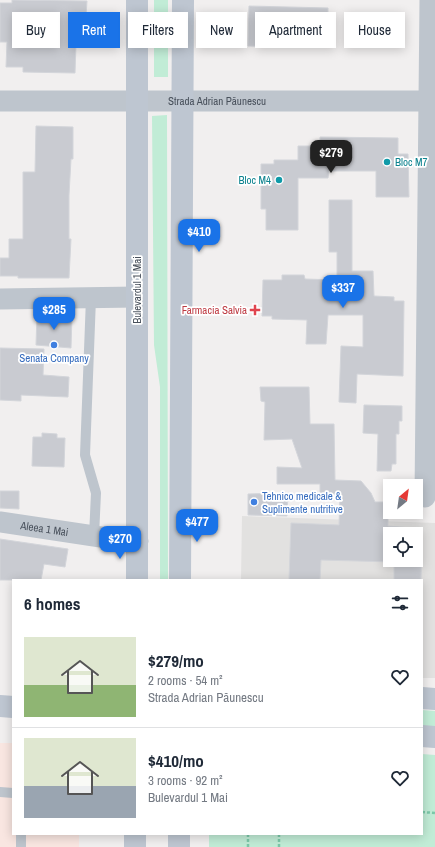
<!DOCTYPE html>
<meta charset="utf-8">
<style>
:root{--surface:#fff;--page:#f6f6f7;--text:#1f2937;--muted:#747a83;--line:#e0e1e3;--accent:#1a73e8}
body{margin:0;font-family:"Archivo Narrow",sans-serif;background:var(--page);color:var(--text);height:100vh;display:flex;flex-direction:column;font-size:15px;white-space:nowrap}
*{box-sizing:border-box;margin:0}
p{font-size:13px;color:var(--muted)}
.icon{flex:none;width:22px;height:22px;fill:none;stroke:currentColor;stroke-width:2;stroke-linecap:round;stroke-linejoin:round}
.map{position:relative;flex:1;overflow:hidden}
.side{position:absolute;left:12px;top:579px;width:411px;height:256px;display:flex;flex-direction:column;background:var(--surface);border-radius:0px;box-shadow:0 2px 10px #0003}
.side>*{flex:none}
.guide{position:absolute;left:12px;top:12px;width:411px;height:36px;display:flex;gap:8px}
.needle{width:26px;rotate:29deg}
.buttons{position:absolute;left:383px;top:479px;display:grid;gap:8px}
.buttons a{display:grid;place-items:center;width:40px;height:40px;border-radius:0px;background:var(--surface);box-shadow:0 2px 10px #0003;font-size:20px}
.price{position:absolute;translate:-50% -34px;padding:0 9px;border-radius:8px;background:var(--accent);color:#fff;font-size:13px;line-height:26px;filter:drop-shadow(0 1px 2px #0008)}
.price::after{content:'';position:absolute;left:50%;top:24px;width:12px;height:9px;margin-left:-6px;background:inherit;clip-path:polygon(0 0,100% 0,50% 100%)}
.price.active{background:#222;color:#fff}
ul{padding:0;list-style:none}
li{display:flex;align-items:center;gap:12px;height:100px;padding:0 12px}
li+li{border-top:1px solid var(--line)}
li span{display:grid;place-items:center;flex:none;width:112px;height:80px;border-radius:0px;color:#555}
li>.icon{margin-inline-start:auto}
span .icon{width:48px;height:48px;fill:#fffc;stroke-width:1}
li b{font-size:17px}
h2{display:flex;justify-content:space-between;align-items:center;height:48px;padding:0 12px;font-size:17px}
.pill{padding:0 14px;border-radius:0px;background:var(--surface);box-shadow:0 2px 10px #0003;font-size:14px;line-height:36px}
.pill.active{background:var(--accent);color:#fff}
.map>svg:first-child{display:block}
.education{fill:#e2e1e0;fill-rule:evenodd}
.medical{fill:#f9e6e1}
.green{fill:#c1ecd6}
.building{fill:#c9cbd1;stroke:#d3d5da;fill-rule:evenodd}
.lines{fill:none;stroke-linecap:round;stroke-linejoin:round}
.path{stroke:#7bc8a9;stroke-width:2.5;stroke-dasharray:3 2;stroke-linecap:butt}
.service{stroke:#bec5cd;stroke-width:10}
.minor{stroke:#bec5cd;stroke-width:21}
.secondary{stroke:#bec6d1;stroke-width:22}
.culture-dot{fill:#0f9aa8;stroke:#fff;stroke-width:1.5}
.health-dot{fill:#e0444e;stroke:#fff;stroke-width:1.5}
.shop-dot{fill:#3f7fe0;stroke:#fff;stroke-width:1.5}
.labels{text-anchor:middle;stroke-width:3.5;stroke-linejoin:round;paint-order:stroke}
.street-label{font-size:11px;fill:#48505b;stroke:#fff}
.culture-label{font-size:11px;fill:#0d838f;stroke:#fff;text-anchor:start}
.health-label{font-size:11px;fill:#be3a42;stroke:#fff;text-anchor:end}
.shop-label{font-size:11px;fill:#366cbe;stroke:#fff}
</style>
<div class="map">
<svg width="435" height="847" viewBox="0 0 435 847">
<rect width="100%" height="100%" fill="#f1efef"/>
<path class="education" d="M242,516L435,523V678H422V580H241ZM390,534H416V560H390Z"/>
<path class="medical" d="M0,743H13V834H79V847H0Z"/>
<g class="green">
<rect x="154" y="0" width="14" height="77"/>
<path d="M167,115L168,580H160V387L154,345L152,116Z"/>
<path d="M422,710L435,711V726H422Z"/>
<path d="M422,754L435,755V847H209V834H422Z"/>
</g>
<g class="building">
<path d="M12,0L87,1L86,16L77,15L75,73L23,72V67H6L7,42H0V3H12Z"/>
<path d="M249,6L328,8V30L292,29V47L248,46Z"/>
<path d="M36,126L73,127V159H71L69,195V239H71L69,278H18V276H0V258H9V239H23V172H35Z"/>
<path d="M320,137L398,138V154H408L409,197H376V171H329L328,178H298V230H266V209H261V164H274V160H298V146H320Z"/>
<path d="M329,200H352V271H373L374,296L394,297V301H404L403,376L357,374L356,403L339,402L341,346L363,347V315H328L326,344H306L307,320L272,319V316H262L263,280H282V275H304L305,279L337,280V252H329Z"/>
<path d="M37,315H72L71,348L36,345Z"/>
<path d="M0,348L44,349L43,375L69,377L68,397L21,395V401L0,400Z"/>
<path d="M260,387H309L310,424H334L335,480L361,481L371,493L375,502H388V526L422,529L421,580H394V562L321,560L320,580H289L291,523L339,525L340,494H320V484H277V467L302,468L292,439L264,440L265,402L261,401ZM390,534H416V560H390Z"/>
<path d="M364,405L402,406V421H399V434H396V464H392L391,471H377L378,434L363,433Z"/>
<path d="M42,433L57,434V438H65L64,467L32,466L33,437H42Z"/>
<path d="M0,491H19V509L0,508Z"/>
<path d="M288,493L287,516L248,515V494Z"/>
<path d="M0,539L68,549L65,567L44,564L41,580H0Z"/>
</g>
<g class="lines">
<g class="path">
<path d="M422,812L435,813"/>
<path d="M248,847V834"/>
<path d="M279,847V834"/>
</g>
<g class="service">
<path d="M91,298L85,455L96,493L94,536"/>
<path d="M0,792L13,793"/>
<path d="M21,834V847"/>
</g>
<g class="minor">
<path id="s1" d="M0,101H435"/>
<path d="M0,299L137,297"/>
<path d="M425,497L430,0"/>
<path id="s2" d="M0,522L114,539L138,541"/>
</g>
<g class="secondary">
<path d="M137,0V580"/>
<path d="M180,580L183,0"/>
<path d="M422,698L435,699"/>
<path d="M0,706L13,707"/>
<path d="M422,736L435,737"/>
<path d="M179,834V847"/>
<path d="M135,847V834"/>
</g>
</g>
<g class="culture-dot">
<circle cx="387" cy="162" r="4"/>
<circle cx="279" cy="180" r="4"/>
</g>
<path class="health-dot" d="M253 304h4v4h4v4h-4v4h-4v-4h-4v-4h4z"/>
<g class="shop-dot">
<circle cx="54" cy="345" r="4"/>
<circle cx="254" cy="502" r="4"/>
</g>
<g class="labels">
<g class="street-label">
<text dy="4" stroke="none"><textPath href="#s1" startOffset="217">Strada Adrian Păunescu</textPath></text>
<text transform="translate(137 290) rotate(-90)" y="4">Bulevardul 1 Mai</text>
<text dy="4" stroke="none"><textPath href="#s2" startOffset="45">Aleea 1 Mai</textPath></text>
</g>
<g class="culture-label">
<text x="395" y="166">Bloc M7</text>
<text x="271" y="184" text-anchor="end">Bloc M4</text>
</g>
<g class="health-label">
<text x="247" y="314">Farmacia Salvia</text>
</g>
<g class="shop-label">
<text x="54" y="362">Senata Company</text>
<text x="262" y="500" text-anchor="start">Tehnico medicale &amp;<tspan x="262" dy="13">Suplimente nutritive</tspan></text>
</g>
</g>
</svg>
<div class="buttons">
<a><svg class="needle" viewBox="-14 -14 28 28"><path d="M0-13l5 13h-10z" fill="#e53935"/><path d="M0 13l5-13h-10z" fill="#747a83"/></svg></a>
<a><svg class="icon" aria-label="locate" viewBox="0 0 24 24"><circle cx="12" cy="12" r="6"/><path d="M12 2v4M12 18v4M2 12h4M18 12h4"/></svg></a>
</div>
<b class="price active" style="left:331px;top:174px">$279</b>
<b class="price" style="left:199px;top:253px">$410</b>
<b class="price" style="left:343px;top:309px">$337</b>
<b class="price" style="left:54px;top:331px">$285</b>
<b class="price" style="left:197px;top:543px">$477</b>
<b class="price" style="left:120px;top:560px">$270</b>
<div class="guide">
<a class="pill">Buy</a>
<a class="pill active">Rent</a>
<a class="pill">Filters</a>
<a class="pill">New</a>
<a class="pill">Apartment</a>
<a class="pill">House</a>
</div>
<section class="side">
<h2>6 homes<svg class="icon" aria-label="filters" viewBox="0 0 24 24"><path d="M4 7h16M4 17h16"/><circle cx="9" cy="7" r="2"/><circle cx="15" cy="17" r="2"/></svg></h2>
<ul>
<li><span style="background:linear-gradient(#dfe7d0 60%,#8fb573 0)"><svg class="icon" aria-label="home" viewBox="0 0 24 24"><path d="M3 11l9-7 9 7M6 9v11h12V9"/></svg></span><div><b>$279/mo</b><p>2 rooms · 54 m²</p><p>Strada Adrian Păunescu</p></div><svg class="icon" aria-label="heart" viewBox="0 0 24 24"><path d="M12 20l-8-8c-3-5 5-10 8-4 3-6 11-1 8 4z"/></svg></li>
<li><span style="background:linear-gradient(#dfe7d0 60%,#9aa5b1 0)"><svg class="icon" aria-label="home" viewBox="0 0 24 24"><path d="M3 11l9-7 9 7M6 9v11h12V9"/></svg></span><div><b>$410/mo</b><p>3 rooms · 92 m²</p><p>Bulevardul 1 Mai</p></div><svg class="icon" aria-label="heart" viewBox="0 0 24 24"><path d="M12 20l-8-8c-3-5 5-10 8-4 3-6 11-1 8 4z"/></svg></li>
</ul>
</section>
</div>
